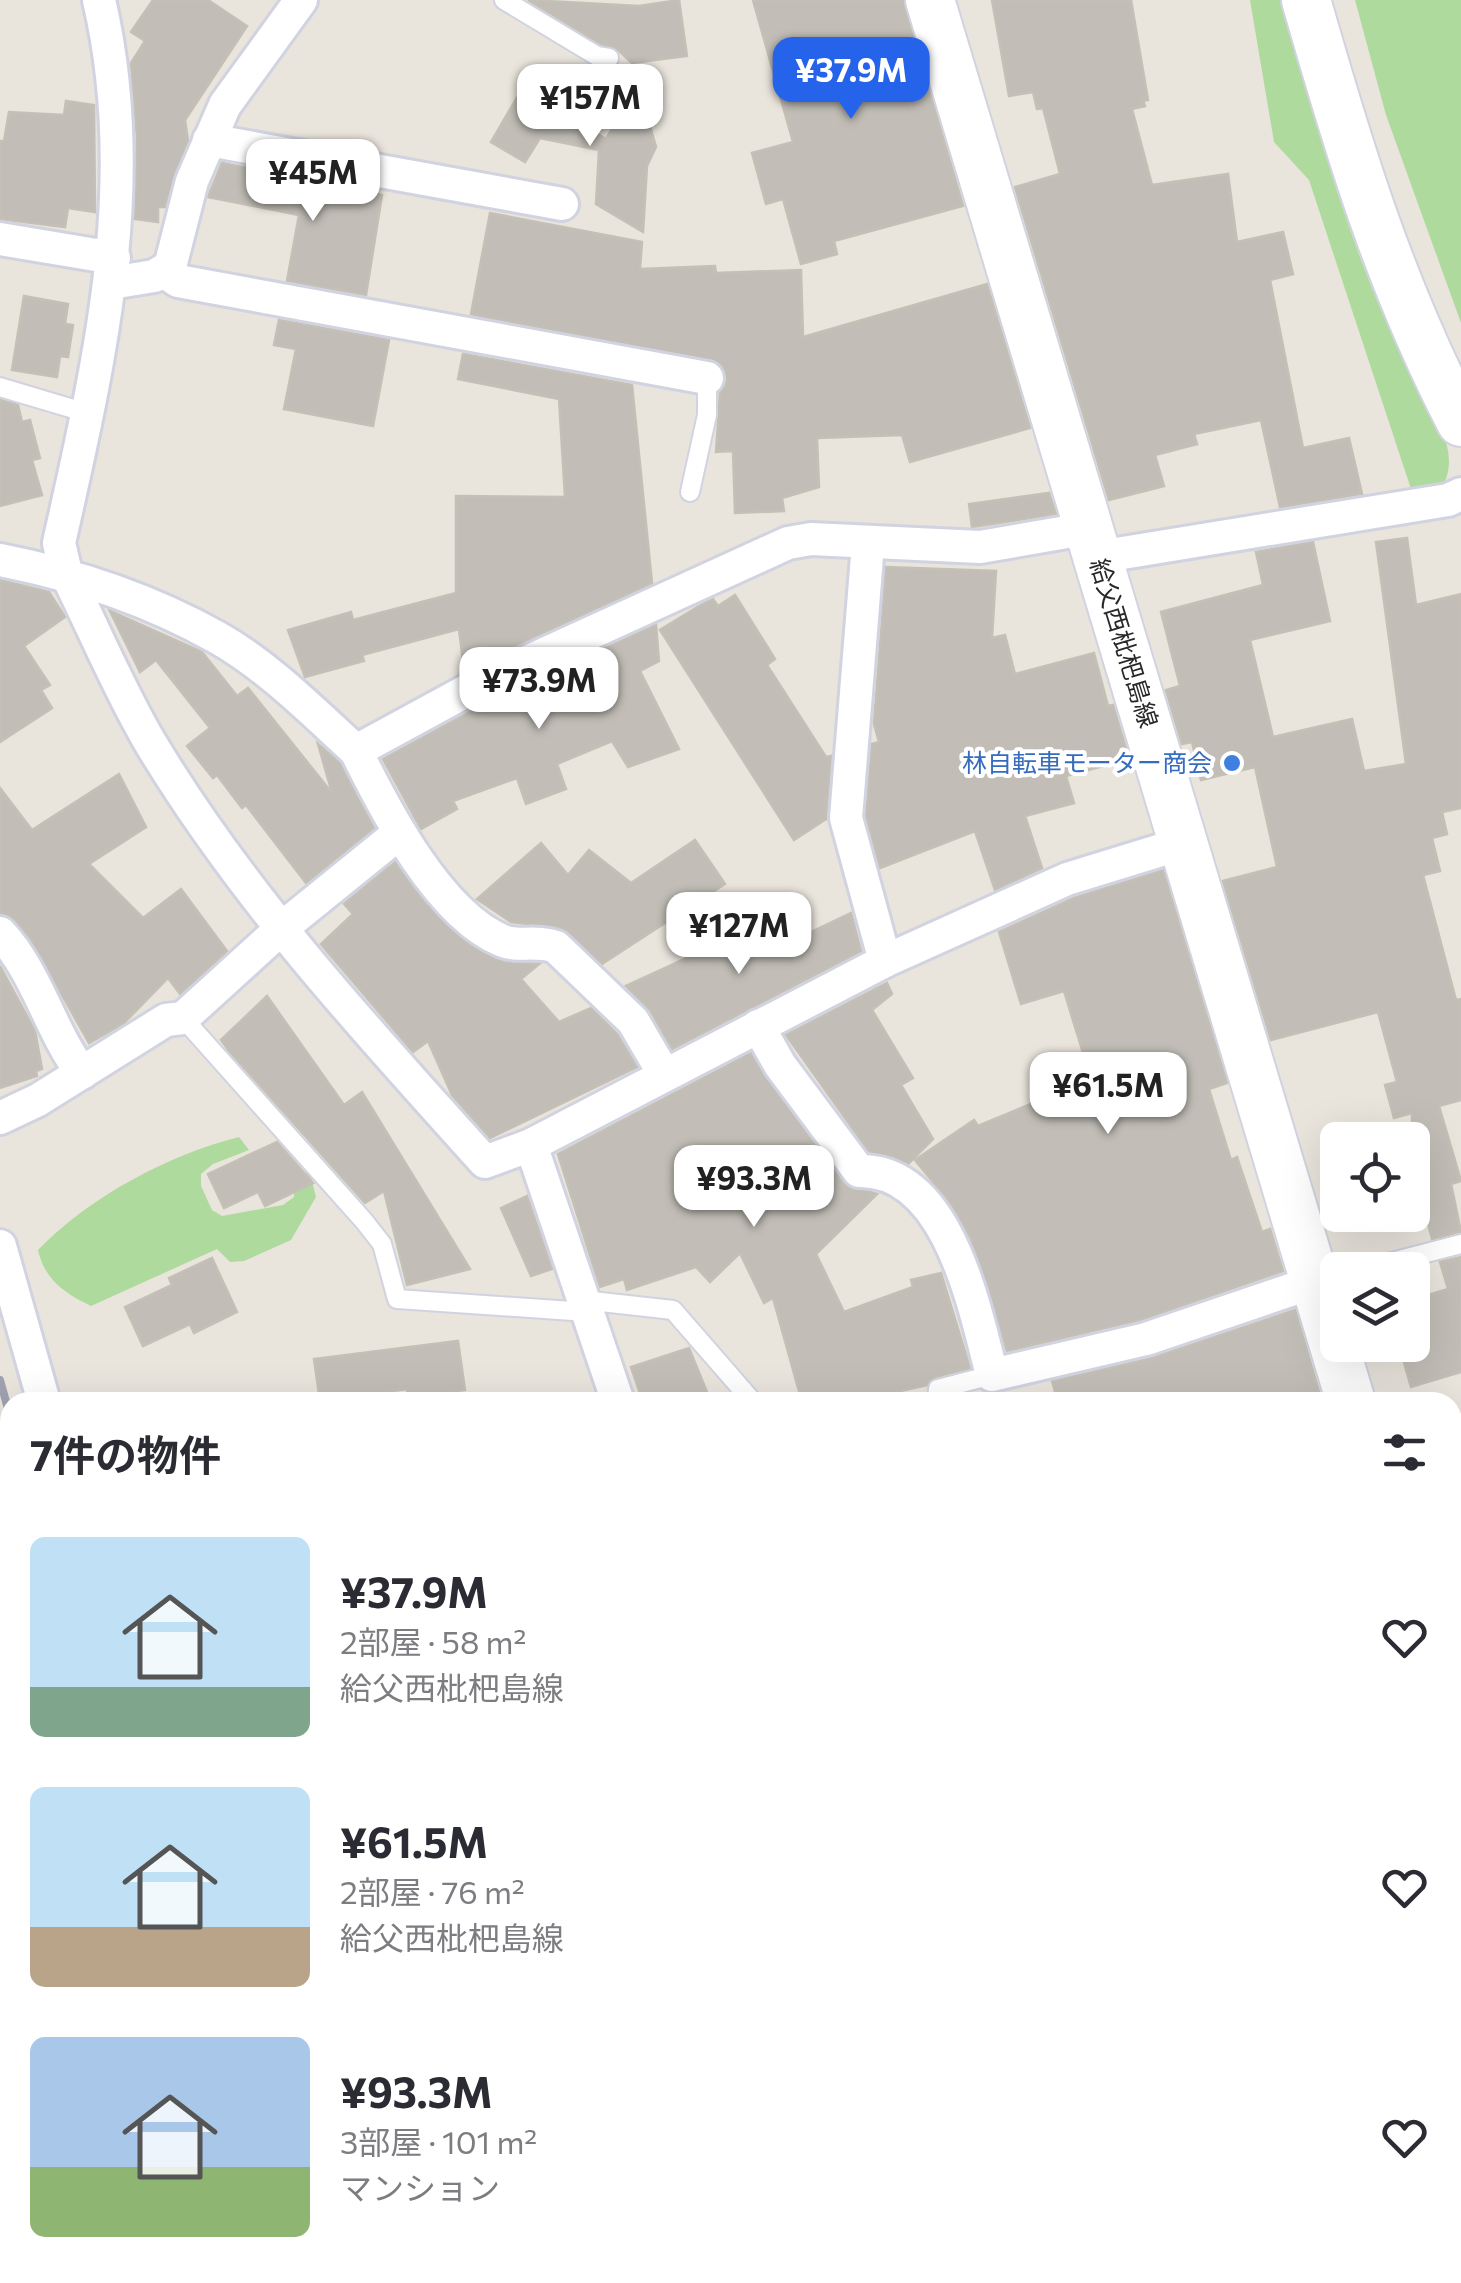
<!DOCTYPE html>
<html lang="ja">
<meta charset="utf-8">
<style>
:root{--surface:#fff;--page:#f2f2f3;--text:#2b2b33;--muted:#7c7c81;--accent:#2563eb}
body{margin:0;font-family:Commissioner,"Noto Sans JP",sans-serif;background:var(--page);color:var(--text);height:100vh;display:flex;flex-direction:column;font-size:38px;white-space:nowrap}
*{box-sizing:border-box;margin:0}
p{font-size:32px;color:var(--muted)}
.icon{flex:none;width:55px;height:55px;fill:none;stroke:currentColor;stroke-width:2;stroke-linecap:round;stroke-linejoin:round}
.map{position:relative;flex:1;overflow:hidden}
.sheet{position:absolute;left:0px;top:1392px;width:1462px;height:892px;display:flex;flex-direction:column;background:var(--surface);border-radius:30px 30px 0 0;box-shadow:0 10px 40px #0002}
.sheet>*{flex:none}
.controls{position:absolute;left:1320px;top:1122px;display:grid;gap:20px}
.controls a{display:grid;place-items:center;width:110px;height:110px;border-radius:15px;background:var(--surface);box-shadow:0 10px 40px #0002;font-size:50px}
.price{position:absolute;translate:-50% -85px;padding:0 22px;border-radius:20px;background:#fff;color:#222;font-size:32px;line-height:65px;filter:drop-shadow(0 2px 5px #0008)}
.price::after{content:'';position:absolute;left:50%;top:60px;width:30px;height:22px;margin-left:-15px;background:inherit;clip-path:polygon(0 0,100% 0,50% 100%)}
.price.on{background:var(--accent);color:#fff}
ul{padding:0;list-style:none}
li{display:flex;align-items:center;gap:30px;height:250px;padding:0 30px}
li span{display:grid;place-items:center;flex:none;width:280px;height:200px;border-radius:15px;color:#555}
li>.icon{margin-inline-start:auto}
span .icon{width:120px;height:120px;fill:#fffc;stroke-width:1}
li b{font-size:42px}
h2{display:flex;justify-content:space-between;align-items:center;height:120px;padding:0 30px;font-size:42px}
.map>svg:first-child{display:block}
.green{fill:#afda9e}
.building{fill:#c2beb7;stroke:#c4c0b6;stroke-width:2.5}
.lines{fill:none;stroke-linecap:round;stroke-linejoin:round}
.lane-casing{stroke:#d1d3e0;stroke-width:22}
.street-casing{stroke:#d1d3e0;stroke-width:38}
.secondary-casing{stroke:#d1d3e0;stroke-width:52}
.lane{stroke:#fff;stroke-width:18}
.street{stroke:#fff;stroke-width:32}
.secondary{stroke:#fff;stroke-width:48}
.rail{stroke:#9fa1b1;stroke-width:8}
.shop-dot{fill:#3f7fe0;stroke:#fff;stroke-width:4}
.labels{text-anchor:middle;stroke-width:8;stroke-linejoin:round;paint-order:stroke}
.street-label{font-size:25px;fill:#282828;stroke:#fff}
.shop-label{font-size:25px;fill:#366cbe;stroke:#fff;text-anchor:end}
</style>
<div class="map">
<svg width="1461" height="2283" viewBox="0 0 1461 2283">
<rect width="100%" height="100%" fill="#e9e4dc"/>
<g class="green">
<path d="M1250,0H1284C1318,132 1354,270 1420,390C1437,421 1461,453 1442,488L1413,495L1309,180L1274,142Z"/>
<path d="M1355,0H1461V323L1386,115Z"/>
<path d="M239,1137L249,1150L213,1164L201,1174V1186L212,1210L222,1216L283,1205L294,1197V1171L310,1173L316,1197L291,1240L244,1261L230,1262L217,1249L91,1306C64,1293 45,1280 38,1250C89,1197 168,1155 239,1137Z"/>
<path d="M10,1864V2249L0,2247V1867Z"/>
</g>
<g class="building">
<path d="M153,0H208L247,26L185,120L188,141L165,207H158V222L135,219L137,137L131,63L145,41L131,32Z"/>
<path d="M528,0L639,6L679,0L687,56L632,63L616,48L601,44Z"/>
<path d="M753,0H903L963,206L834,241L837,254L801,264L783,199L766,204L752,153L793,142Z"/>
<path d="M992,0H1131L1148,100L1143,101L1145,106L1132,109L1152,185L1228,174L1237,242L1283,232L1293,274L1270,280L1303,448L1349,438L1362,494L1280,507L1261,420L1194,434L1197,444L1155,455L1164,486L1109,500L1015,187L1060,174L1043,108L1037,109L1033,92L1009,96Z"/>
<path d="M638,85L656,147L647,166L643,232L596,204L599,150L540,138L525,162L491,142L522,89L606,139Z"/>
<path d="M66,101L94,105L95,212L68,208L65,227L0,219V141H4L9,112L64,115Z"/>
<path d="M222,163L382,195L366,295L287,281L299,215L208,197Z"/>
<path d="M490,213L642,242L640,269L715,266L716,273L801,270L803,337L987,284L1030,428L910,462L902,435L817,438L819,487L782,498L784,511L735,513L733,451L716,452L720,393L727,381L721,364L471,314Z"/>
<path d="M24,296L68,304L65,324L73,325L68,357L60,356L57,377L12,370Z"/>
<path d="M279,320L389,340L373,426L284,409L296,349L274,345Z"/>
<path d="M463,354L632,385L652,583L464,670L459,629L362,655L364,661L305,677L288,630L351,612L353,620L456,593V496L565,497L559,399L458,379Z"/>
<path d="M0,400L18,405L22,422L30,420L40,458L32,460L42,495L0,506Z"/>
<path d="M1049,493L1056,514L972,527L969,504Z"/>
<path d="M1407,538L1416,605L1461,594V808L1442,812L1447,834L1432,838L1440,871L1423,875L1456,1000L1461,999V1100L1439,1106L1461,1181L1451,1184L1461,1232L1432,1239L1428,1224L1412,1228V1113L1394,1118L1385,1085L1397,1082L1378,1012L1271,1040L1223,881L1277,867L1255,767L1201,780L1192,742L1182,744L1166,690L1180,686L1161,612L1263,585L1256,552L1313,542L1330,621L1250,640L1273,737L1352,719L1364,771L1406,764L1376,542Z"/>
<path d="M886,567L996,571L992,638L1005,635L1015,674L1094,653L1108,706L1113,705L1129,759L1066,776L1074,803L1025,816L1042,868L995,890L975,831L880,868L866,816L872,744L879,742L874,724Z"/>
<path d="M0,580L49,592L65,617L24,646L50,685L41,690L52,708L0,742Z"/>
<path d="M735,595L775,659L767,665L826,757L831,756L826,819L794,840L660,630L699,606L713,599L718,606Z"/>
<path d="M110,611L202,652L237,696L248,688L332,793L318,744L340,763L374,828L306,883L246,805L242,808L217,775L213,778L187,746L210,728L156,660L140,672Z"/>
<path d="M656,625L659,661L640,671L679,749L628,767L612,741L557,764L566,789L526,804L517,778L453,801L457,809L421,829L383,759L490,701Z"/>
<path d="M119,774L146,827L89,864L143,918L181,889L227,951L180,994L168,978L124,1023L89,1043L30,938L15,920L0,913V788L32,830Z"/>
<path d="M695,840L725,884L602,964L562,928L511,922L477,899L541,843L568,875L589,850L631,883Z"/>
<path d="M395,862L421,898L467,943L503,962L539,964L521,979L559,1022L591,1008L617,1034L637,1067L490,1138L452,1095L428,1041L413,1052L321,944L353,914L344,904Z"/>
<path d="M1163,870L1227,1083L1209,1089L1231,1160L1237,1157L1262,1232L1270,1229L1283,1271L1140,1320L1007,1351L971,1239L951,1204L915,1160L974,1120L978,1126L1091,1079L1064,991L1021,1004L999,932L1074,898Z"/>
<path d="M851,913L861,951L672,1049L650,1010L626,986L765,922L774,938L780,936L784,945Z"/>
<path d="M0,966L35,1031L42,1069L36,1071L37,1076L0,1088Z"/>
<path d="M887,983L892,994L872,1010L913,1078L901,1085L933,1139L908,1164L870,1153L786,1035Z"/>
<path d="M267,996L344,1105L362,1092L470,1269L407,1285L384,1191L365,1203L229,1051L221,1040Z"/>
<path d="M751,1053L843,1183L877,1194L816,1254L844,1312L913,1287L911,1280L941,1273L970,1368L935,1377L927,1385L851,1402H802L773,1298L764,1303L740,1253L710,1282L696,1267L627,1290L624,1279L600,1287L558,1154Z"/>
<path d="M277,1142L313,1183L265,1206L258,1192L224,1208L208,1174Z"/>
<path d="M527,1196L552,1269L531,1276L501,1208Z"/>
<path d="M1461,1257V1372L1411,1387L1399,1345H1412V1300L1448,1289L1440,1262Z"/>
<path d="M212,1258L237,1312L194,1333L190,1324L143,1346L125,1307L172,1285L169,1278Z"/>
<path d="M1295,1310L1322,1402H1058L1052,1381L1152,1358Z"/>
<path d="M458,1341L465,1390L408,1398L407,1389L320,1401L314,1359Z"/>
<path d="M689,1348L711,1402H643L631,1367Z"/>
</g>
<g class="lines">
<defs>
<g id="lane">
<path d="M504,0L597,56L609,58"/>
<path d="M0,387L87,413"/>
<path d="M690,492L707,415V378"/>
<path d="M183,1018L364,1221L382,1244L397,1299L587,1312"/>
<path d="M1361,1270L1461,1244"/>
<path d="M583,1300L673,1310L753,1402"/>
<path d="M937,1402L938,1389L992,1375"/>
</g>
<g id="street">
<path d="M99,0C142,183 99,364 59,543L66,573C94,629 119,690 151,744C243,897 366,1030 485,1162L531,1145L885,961L1067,879L1184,843"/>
<path d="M209,140L562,204"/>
<path d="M0,239L114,258"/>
<path d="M163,271L178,281L707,378"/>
<path d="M111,283L154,276L170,267L192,181L225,105L301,0"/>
<path d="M868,544L846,818L885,961"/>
<path d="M1098,557L1448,500L1461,494"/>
<path d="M0,560C76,575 150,600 218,638C269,667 313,712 356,751L481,683L788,543L811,539L980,547L1090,528"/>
<path d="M356,751C385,810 439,915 503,941C517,947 538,940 556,947L633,1021L664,1074"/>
<path d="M0,933C38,974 49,1029 82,1073"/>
<path d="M758,1026L780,1065L859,1171C948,1169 974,1306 992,1375L1146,1339L1314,1282"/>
<path d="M0,1118L38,1100L166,1020L183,1018L282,928L398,834"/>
<path d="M531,1145L618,1402"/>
<path d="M0,1246L44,1402"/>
<path d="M0,1611L10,1647"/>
<path d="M273,2275L275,2283"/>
<path d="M361,2275L362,2283"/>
<path d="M899,2275L927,2283"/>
<path d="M0,2279L18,2283"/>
<path d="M166,2283V2275"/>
<path d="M486,2283L489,2275"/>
<path d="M775,2283L794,2275"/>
<path d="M841,2283V2275"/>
</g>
<g id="secondary">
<path d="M930,0L1351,1402"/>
<path d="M1306,0C1349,150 1389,283 1461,422"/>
<path d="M1452,1684L1461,1705"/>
</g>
</defs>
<use href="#lane" class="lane-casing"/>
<use href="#street" class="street-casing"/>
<use href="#secondary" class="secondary-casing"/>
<use href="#lane" class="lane"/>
<use href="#street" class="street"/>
<use href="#secondary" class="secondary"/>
<g class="rail">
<path d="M0,1380L10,1416"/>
<path d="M0,1450L10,1486"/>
<path d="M210,2275L211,2283"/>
<path d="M233,2275L234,2283"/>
</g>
</g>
<circle class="shop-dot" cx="1232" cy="763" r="10"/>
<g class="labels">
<g class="street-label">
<text transform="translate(1124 643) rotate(73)" y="9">給父西枇杷島線</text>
</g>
<g class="shop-label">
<text x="1212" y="772">林自転車モーター商会</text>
</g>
</g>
</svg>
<div class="controls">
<a><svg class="icon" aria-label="locate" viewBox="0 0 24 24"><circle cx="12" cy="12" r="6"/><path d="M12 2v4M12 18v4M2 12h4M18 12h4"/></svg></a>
<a><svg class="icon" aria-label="layers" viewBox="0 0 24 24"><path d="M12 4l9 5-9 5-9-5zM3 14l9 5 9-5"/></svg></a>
</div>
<b class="price on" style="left:851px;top:122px">¥37.9M</b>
<b class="price" style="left:590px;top:149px">¥157M</b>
<b class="price" style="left:313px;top:224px">¥45M</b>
<b class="price" style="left:539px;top:732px">¥73.9M</b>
<b class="price" style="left:739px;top:977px">¥127M</b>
<b class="price" style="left:1108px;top:1137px">¥61.5M</b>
<b class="price" style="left:754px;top:1230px">¥93.3M</b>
<section class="sheet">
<h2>7件の物件<svg class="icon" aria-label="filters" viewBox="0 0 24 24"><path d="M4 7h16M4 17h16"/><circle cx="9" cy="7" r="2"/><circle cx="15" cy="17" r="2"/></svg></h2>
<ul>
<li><span style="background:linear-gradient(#bfe0f5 75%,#7fa58c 0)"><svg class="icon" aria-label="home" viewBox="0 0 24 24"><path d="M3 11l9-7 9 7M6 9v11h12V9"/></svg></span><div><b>¥37.9M</b><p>2部屋 · 58 m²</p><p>給父西枇杷島線</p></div><svg class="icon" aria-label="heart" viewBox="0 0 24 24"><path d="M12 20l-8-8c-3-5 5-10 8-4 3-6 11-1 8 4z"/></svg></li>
<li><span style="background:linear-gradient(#bfe0f5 70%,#b9a48a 0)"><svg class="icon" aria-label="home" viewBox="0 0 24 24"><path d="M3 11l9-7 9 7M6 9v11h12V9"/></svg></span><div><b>¥61.5M</b><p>2部屋 · 76 m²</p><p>給父西枇杷島線</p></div><svg class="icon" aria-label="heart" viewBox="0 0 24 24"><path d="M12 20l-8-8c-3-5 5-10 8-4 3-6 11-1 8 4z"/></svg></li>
<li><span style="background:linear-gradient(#a9c7e8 65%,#8fb573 0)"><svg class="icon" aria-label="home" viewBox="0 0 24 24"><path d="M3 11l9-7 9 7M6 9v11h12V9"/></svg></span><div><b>¥93.3M</b><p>3部屋 · 101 m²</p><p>マンション</p></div><svg class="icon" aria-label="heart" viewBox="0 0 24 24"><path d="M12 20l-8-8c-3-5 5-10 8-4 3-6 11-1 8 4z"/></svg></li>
</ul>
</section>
</div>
